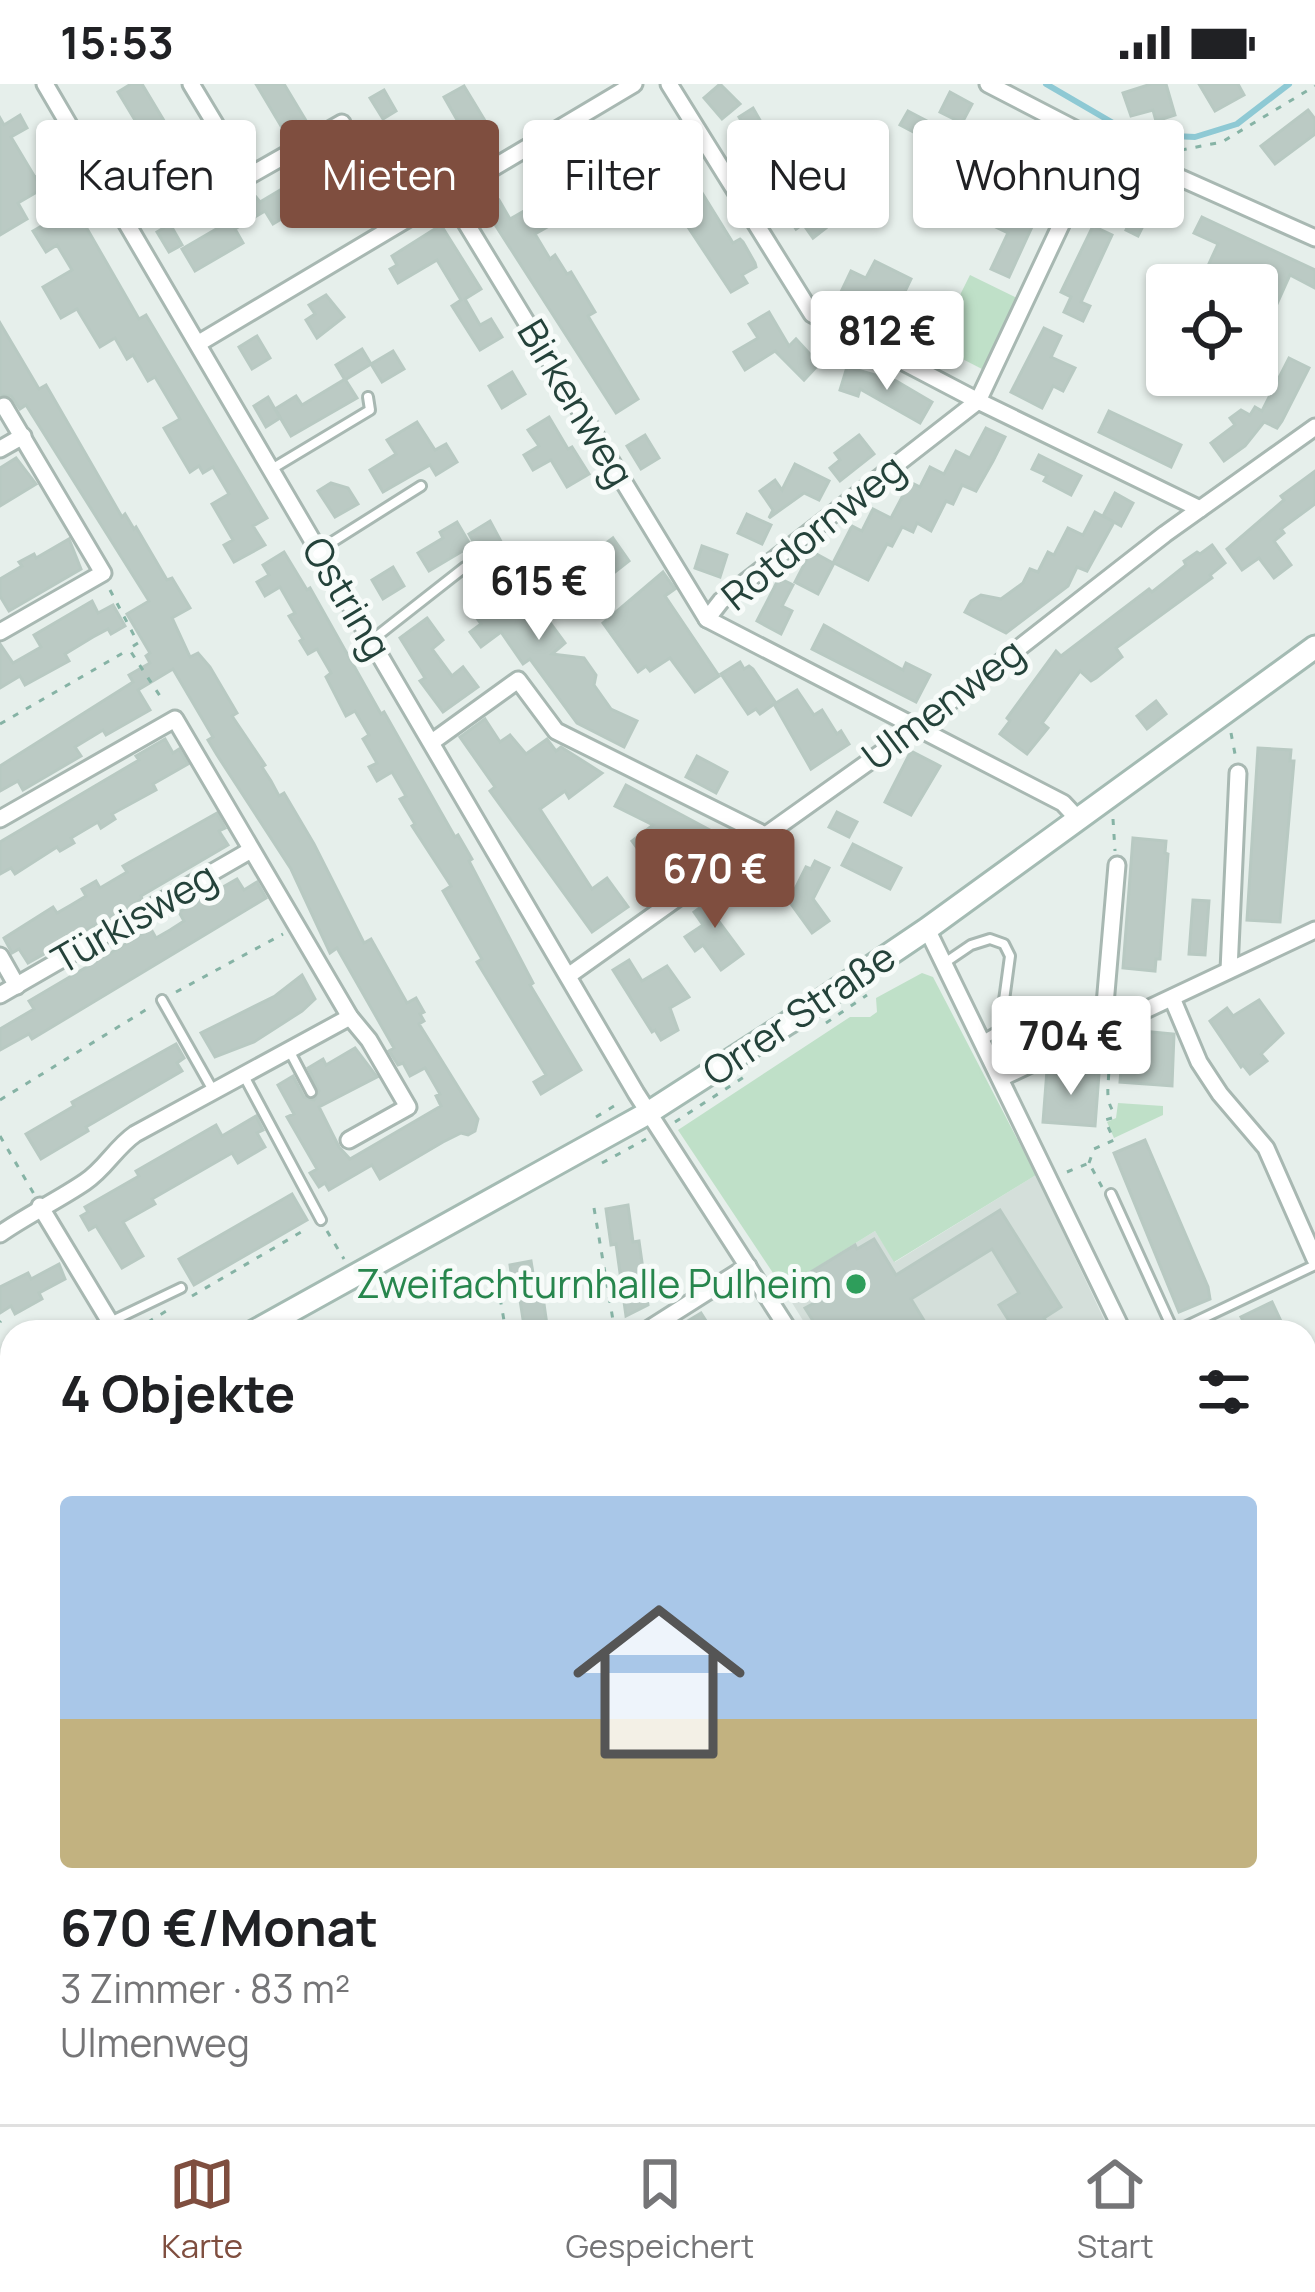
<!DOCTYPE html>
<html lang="de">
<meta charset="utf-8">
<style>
:root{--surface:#fff;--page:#f6f6f6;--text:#202124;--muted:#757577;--line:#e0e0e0;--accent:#7f4e3f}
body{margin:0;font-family:Manrope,sans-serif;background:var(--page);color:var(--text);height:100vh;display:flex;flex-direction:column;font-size:45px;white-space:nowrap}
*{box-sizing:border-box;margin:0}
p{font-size:39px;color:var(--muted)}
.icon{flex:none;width:66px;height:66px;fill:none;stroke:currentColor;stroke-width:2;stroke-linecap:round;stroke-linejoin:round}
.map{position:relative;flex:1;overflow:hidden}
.side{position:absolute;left:0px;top:1236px;width:1317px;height:804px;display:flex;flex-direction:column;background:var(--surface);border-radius:36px 36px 0 0;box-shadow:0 3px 9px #0004}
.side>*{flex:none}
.banner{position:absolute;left:36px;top:36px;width:1245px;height:108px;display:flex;gap:24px}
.tools{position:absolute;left:1146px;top:180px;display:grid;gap:24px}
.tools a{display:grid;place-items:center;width:132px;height:132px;border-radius:12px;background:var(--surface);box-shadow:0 3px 9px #0004;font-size:60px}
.price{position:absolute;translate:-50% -102px;padding:0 27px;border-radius:12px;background:#fff;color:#222;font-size:39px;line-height:78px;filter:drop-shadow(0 3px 6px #0008)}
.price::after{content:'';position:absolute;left:50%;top:72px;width:36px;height:27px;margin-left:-18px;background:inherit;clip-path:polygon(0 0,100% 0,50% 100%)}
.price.current{background:var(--accent);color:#fff}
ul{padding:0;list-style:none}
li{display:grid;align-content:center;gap:24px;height:636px;padding:0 60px}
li+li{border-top:3px solid var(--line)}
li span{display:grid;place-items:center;height:372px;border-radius:12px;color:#555}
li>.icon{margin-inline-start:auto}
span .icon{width:216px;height:216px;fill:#fffc;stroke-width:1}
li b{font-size:51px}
h2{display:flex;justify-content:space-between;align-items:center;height:144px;padding:0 60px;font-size:51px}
.tag{padding:0 42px;border-radius:12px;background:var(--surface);box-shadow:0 3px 9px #0004;font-size:42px;line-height:108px}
.tag.current{background:var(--accent);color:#fff}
.status{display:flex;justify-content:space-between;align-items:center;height:84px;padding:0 60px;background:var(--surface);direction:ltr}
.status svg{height:33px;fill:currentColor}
.menu{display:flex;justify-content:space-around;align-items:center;height:168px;border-top:3px solid var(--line);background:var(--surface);font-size:33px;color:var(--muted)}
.menu a{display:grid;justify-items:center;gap:6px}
.menu .current{color:var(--accent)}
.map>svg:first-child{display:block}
.built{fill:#d4dfda}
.green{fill:#bfe0c8}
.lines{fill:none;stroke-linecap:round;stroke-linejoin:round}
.stream{stroke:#8ec9d4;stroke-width:6}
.building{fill:#bbcac4;stroke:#b8c9c2;stroke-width:3}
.lane-casing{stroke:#a8b8b2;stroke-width:14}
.street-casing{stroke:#a8b8b2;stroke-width:21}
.secondary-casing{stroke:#a4bbb3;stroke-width:27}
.path{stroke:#86b3a5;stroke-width:3;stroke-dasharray:6 9;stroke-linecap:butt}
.lane{stroke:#fff;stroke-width:8}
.street{stroke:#fff;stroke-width:15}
.secondary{stroke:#fff;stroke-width:21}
.leisure-dot{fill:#2e9e5b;stroke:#f7fbf9;stroke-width:4.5}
.labels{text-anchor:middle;stroke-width:10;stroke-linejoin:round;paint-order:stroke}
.street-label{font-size:39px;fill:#24423a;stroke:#f7fbf9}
.leisure-label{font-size:39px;fill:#27864d;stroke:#f7fbf9;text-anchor:end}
</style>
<div class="status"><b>15:53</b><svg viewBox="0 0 49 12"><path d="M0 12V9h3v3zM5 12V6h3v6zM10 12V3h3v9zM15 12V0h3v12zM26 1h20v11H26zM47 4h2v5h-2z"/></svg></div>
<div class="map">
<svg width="1315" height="2040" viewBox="0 0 1315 2040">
<rect width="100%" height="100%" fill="#e6efeb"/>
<path class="built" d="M1036,1091L1110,1248H810L783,1204L875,1147L895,1178Z"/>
<g class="green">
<path d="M970,191L1017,214L982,285L935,261Z"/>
<path d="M922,889L933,893L1036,1091L894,1178L875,1147L783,1204L678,1046L850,933H870L877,928L876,914Z"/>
<path d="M1118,1019L1163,1022V1031L1114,1054L1107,1038L1116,1034Z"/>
</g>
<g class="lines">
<path class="stream" d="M1046,0L1132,50L1195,53L1237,40L1289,0"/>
</g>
<g class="building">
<path d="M131,0H142L172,50L177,47L185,61L180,64L205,105L185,121L163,85L170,80L153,53L147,56L118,8Z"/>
<path d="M256,0H284L308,40L287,52Z"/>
<path d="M720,0L740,20L722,35L704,14Z"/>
<path d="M1151,0H1166L1175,31L1156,37L1153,26L1131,32L1123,9Z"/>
<path d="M1199,0H1238L1244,11L1215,27Z"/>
<path d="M464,2L493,50L472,62L444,13Z"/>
<path d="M384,6L396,27L383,35L370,14Z"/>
<path d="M950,8L972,20L962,39L940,28Z"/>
<path d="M753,24L761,38L747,47L739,33Z"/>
<path d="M1308,26L1315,35V50L1275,80L1261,62Z"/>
<path d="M908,27L929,38L921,52L900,41Z"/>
<path d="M20,31L27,44L11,53L42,105L18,119L27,135L0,151V34L4,41Z"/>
<path d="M619,39L634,65L609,80L593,55Z"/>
<path d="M385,44L397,65L350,93L347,88L317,106L320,112L273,140L265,127L235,145L243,159L195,187L182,165L230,137L226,131L256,113L260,118L307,90L304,85L334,67L338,72Z"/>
<path d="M670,57L733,159L740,155L743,158L755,179L756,183L742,191L747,199L731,208L676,125L665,131L656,115L672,105L651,69Z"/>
<path d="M765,63L778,82L786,77L795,91L782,100L772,87L761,94L748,74Z"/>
<path d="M1045,63L1065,73L1057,90L1036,81Z"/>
<path d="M606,77L615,91L598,101L590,87Z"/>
<path d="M561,79L576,103L554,116L540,92Z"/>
<path d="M51,84L62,102L48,110L37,92Z"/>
<path d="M1114,98L1146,114L1138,132L1146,136L1138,152L1126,146L1133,130L1105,117Z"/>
<path d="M1025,113L1042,121L1009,193L991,185L1008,149L979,135L987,119L1015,133Z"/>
<path d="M798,115L812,134L816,130L826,144L813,154L803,140L796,145L783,125Z"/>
<path d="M499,116L510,135L524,127L529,135L557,118L565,133L535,150L550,175L555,171L567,190L571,188L595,228L588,232L638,315L616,329L485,125Z"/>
<path d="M78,129L139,235L146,231L267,434L253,442L265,461L234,478L224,461L233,456L212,420L229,410L213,383L203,389L199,382L190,388L164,344L180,335L155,293L148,297L133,271L127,275L115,254L100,263L77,225L61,234L43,203L72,186L57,161L46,168L33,147L52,136L56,143Z"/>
<path d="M1202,133L1315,186V204L1290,191L1276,222L1257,213V201H1245L1207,184L1218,160L1194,149Z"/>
<path d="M170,140L182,161L169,168L157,148Z"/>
<path d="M441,141L481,205L465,215L480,241L491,235L502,253L480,266L452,222L461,216L437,176L398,199L390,185L397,181L392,172Z"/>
<path d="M1093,142L1112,151L1081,218L1090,222L1083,237L1064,228L1071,213L1061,208Z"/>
<path d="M875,177L911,195L898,222L931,238L922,257L865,228L867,223L840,210L851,187L866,194Z"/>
<path d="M326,211L344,233L317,254L306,236L315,230L309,221Z"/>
<path d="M769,228L789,262L796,255L819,280L804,296L775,267L745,286L734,268L758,254L749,240Z"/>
<path d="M0,239L39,305L46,301L122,433L125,430L134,445L136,443L167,496L172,494L190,524L172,534L190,573L198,569L210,583L237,629L232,632L265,681L262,683L271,697L279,712L284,709L314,760L364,859L371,855L407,919L416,914L424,928L420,930L424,937L419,940L478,1035L475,1047L468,1051L461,1049L443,1058L380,1095L372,1081L329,1106L325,1099L319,1103L310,1089L317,1085L287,1033L294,1030L278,1001L293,992L304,1013L314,1016L319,1007L308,984L323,975L326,981L355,964L377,993L319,1023L339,1063L350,1075L441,1022L436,1012L440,1010L425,984L410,992L403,979L398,981L389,967L394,964L337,864L330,869L291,785L217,671L208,656L213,653L173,585L138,606L150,626L106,651L103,646L75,663L81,672L23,706L18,697L0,707V682L133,598L129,591L150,579L146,572L150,569L127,530L149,517L26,321L20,325L11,312L0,311Z"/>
<path d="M1044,244L1061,252L1051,273L1075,284L1063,307L1053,302L1042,324L1011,308Z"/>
<path d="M257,252L270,274L252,285L239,263Z"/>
<path d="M362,265L371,280L345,296L336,281Z"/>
<path d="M393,267L404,285L382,298L371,280Z"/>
<path d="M1289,274L1309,284L1282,337L1277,344L1264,338L1245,362L1224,377L1211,359L1235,341L1230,334L1241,326L1250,331L1255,323L1262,327Z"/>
<path d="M847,283L896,297L932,318L920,339L860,305L858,312L840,306Z"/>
<path d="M512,288L525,310L502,324L489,302Z"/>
<path d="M345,295L357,314L291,352L275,325L296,312L302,321Z"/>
<path d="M268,313L280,334L266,343L254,322Z"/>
<path d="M1109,327L1181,361L1171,383L1099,348Z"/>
<path d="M549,333L568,365L572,363L589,390L567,403L551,376L533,386L524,371L539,362L528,346Z"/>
<path d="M417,338L435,366L446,360L457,378L436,391L430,381L383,408L370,386L396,370L387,356Z"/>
<path d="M986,344L1005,353L993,377L976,407L962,401L953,420L946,417L931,447L917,439L913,448L902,443L892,462L887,460L868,496L834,479L818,510L795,498L811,467L833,479L852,442L862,447L873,425L891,434L910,398L920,403L930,383L944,390L956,367L970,374Z"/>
<path d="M645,351L659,374L641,385L627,362Z"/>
<path d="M859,351L874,370L840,397L830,384L840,376L835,369Z"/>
<path d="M1039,371L1081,392L1071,411L1044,397L1047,392L1032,385Z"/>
<path d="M16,374L36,400L0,422V384Z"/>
<path d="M795,380L829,397L819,416L804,409L769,434L773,426L760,407L775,396L782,406Z"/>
<path d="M1315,387V420L1281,445L1284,449L1274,457L1291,481L1274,494L1259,474L1242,486L1227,465L1284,416L1281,412Z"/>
<path d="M331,399L348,404L358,420L335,433L318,407Z"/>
<path d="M1115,409L1133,419L1121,442L1103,432Z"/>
<path d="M1095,428L1114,438L1087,487L1077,483L1068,502L1006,549L965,528L971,517L981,511L1001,515L1023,499L1030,485L1038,488L1048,468L1054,471L1068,444L1083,451Z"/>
<path d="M747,430L771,441L762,460L738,449Z"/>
<path d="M490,437L504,463L497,468L511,489L508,491L528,518L532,514L565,559L552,570L584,574L596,591L594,601L611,625L637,637L624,663L577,639L530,575L523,580L501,548L481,563L470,548L481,540L471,526L485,516L471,497L489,485L469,450Z"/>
<path d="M457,438L471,462L429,487L418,469L443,454L440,448Z"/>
<path d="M613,454L629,477L602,498L586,474Z"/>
<path d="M69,455L81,485L9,527L0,512V495L22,482L19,478L34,470L36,474Z"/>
<path d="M1212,461L1225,479L1210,491L1212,494L1116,564L1122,573L1096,594L1091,597L1080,587L1042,639L1048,644L1027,670L1000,650L1010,637L1007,634L1056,567L1061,572L1149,505L1152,508L1186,481L1184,477L1197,468L1200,470Z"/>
<path d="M702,462L727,471L720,493L695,484Z"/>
<path d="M284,468L307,506L310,504L381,630L384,628L455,753L458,751L472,775L469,777L533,899L530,901L581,986L541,1010L534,998L546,991L477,878L482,875L443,807L451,802L412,742L415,740L400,715L406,712L392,688L377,697L369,683L377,679L363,655L369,651L355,627L346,632L326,593L331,589L317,565L308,570L300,557L303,555L289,532L295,529L280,503L265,512L257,498L269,491L263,481Z"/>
<path d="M393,483L404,502L383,515L372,496Z"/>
<path d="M663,488L675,505L665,512L719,592L695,608L670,574L650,587L646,582L638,588L603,539Z"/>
<path d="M779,494L793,501L782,522L792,527L781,550L757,537Z"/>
<path d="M92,517L98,529L113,521L125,542L111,550L108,545L93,553L65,570L69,577L25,601L20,592L0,604V560L13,579L41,563L34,551Z"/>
<path d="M427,534L443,556L432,565L452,592L463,583L478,603L443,628L420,597L425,594L400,554Z"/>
<path d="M824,541L903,586L906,579L930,591L916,618L812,565Z"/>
<path d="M740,578L744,585L749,582L753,585L776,619L797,606L814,631L822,626L837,650L841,647L849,660L811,685L774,620L760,630L756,625L748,630L721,590Z"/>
<path d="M1156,617L1166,630L1147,645L1137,632Z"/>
<path d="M485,635L500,658L510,651L526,670L547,655L556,667L561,663L602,689L569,714L565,707L540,725L592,805L607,794L628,823L592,848L490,707L495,703L460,653Z"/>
<path d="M165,655L173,669L179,665L188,680L153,700L156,706L112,730L115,735L101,744L98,738L71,754L74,759L60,767L57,763L15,790L11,784L0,790V758L139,676L136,672Z"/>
<path d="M1258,664L1291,666L1290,677H1294L1280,838L1247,836Z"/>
<path d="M911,667L940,682L911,731L885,718Z"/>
<path d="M697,672L727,688L716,709L686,693Z"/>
<path d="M626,701L710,746L697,771L669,791L658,777L651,783L632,757L653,741L615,722Z"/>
<path d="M837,728L857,738L849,753L829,743Z"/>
<path d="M217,729L225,744L219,747L228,761L141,812L142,815L28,879L19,865L12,869L4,854L53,823L57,829L71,821L86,812L82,805L96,797L100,804L127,788L123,782Z"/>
<path d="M1133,754L1166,757L1165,769L1168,770L1160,875H1156L1155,887L1123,884Z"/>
<path d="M853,760L901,784L890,805L842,781Z"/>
<path d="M815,777L829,784L813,815L829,837L812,849L789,817L806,783L811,785Z"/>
<path d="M237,795L244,806L257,798L266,814L32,955L29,950L0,966V945L34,925L29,917L151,845L156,854L170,846L184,837L179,828Z"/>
<path d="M729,802L737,814L714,831L743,870L721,886L703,861L695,867L685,853L703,841L694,828Z"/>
<path d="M1193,816L1209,817L1205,871L1189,870Z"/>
<path d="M629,876L642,897L667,882L689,913L670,924L678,946L661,956L655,946L652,948L613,886Z"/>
<path d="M302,891L315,915L302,927L254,958L215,973L201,949L275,912Z"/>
<path d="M1259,916L1283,949L1261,970L1267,977L1250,990L1243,981L1241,983L1210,937L1227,924L1233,932Z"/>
<path d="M1131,946L1174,950L1172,1002L1120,998L1124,949Z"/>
<path d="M176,960L184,974L177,979L182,987L86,1043L88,1047L41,1075L26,1050L74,1022L72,1018Z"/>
<path d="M1047,986L1099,990L1095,1042L1043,1038Z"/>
<path d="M256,1032L263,1046L257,1049L265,1063L238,1079L232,1069L152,1115L155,1120L123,1138L143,1172L122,1184L96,1142L89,1146L81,1132L88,1128L85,1123L139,1092L136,1087L216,1041L222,1052Z"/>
<path d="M1145,1056L1208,1203L1210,1215L1179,1228L1114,1069Z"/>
<path d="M292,1110L307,1136L194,1201L179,1175Z"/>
<path d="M628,1121L633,1158L639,1157L648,1221L626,1232L616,1160L611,1161L606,1125Z"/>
<path d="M1000,1126L1061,1223L1044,1234L1052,1248H1016L999,1221L1019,1209L992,1165L911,1215L931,1248H820L805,1224L816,1218L801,1194L855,1161L857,1165L874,1155L896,1191Z"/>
<path d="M531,1177L537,1214L543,1213L548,1248H525L520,1216L515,1217L510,1181Z"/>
<path d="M59,1180L65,1195L39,1209L42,1215L15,1230L11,1222L0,1229V1203L28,1189L31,1195Z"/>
<path d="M1272,1218L1286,1248H1249L1241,1233Z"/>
<path d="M701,1229L713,1248H692L686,1238Z"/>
</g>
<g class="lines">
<defs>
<g id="lane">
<path d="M270,386L370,326L368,313"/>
<path d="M321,465L421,402"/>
<path d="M372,556L465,483"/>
<path d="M946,878L971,861L990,855L1004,860L1010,872L1000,946L983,956"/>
<path d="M162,916L214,1008"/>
<path d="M290,968L311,1008"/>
<path d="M244,992L321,1136"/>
<path d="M1111,1110L1174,1248L1315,1181"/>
<path d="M112,1237L181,1204"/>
<path d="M0,1328L12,1321"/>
<path d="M0,1642L12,1640"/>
<path d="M0,1693L12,1691"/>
</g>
<g id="street">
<path d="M45,0L636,1009L790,1248"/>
<path d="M191,0L247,93L342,39"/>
<path d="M669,0L812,230L978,317L1200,425"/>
<path d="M988,0L1100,58L1315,154"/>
<path d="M449,111L707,535L1063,719L1078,735"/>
<path d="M196,125L247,93"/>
<path d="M199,259L634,0"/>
<path d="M0,365L23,352"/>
<path d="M707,535L721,517L978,317L1100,58"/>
<path d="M0,548L103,489L4,322"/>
<path d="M432,658L518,596L556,647L763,750"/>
<path d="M0,735L175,635L350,933L369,956L408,1023L349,1056"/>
<path d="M927,845L1123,1248"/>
<path d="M0,872L17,902"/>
<path d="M1229,886L1238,689"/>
<path d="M568,892L919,642L1165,450L1315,343"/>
<path d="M0,911L251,766"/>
<path d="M1172,914L1199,978L1220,1010L1266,1064L1315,1175"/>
<path d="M1103,944L1117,781"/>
<path d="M1001,994L1315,846"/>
<path d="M40,1122L116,1248"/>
<path d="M0,1150C27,1131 57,1117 85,1098C105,1085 115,1064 135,1050L350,933"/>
<path d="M644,1248L748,1182"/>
<path d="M1305,1449L1315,1446"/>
<path d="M1305,1668L1315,1665"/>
<path d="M1305,1750L1315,1755"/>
<path d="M0,2000L12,2020"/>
<path d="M17,2028L24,2040"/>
<path d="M1115,2028L1144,2040"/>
<path d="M185,2040L194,2028"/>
<path d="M516,2040L531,2028"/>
<path d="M845,2040L857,2028"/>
</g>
<g id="secondary">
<path d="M253,1248L648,1029L788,939L927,845L1315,563"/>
<path d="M0,1390L12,1383"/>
</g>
</defs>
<use href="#lane" class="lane-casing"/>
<use href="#street" class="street-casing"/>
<use href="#secondary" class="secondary-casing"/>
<g class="path">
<path d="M1166,69L1222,58L1315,2"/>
<path d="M110,506L138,559L129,565L164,618"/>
<path d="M0,640L128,566"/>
<path d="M1231,649L1235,670"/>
<path d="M1113,735L1115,767"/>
<path d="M176,908L283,850"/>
<path d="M826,939L867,911"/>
<path d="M0,1016L152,922"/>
<path d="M596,1033L619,1019"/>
<path d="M675,1038L747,991"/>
<path d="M0,1052L34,1110"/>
<path d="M602,1079L646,1055"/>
<path d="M1089,1079L1094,1065L1114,1056L1105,1036L1112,1034L1113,1027C1101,1009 1115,986 1105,966"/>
<path d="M1067,1088L1089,1079L1102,1103"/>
<path d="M594,1124L615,1248"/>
<path d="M327,1147L344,1175"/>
<path d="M495,1185L506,1248"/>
<path d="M192,1212L308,1144"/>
<path d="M396,1237L398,1248"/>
<path d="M1231,1237L1236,1248"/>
<path d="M0,1238L1,1237"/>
<path d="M135,1246L168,1226"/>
<path d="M214,1248L238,1235"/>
<path d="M1305,1346L1315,1341"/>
<path d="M0,1417L12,1410"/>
<path d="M0,1518L12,1599"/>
<path d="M0,1614L12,1613"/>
<path d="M0,1809L12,1795"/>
<path d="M0,1953L12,1940"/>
<path d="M224,2028L238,2040"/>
<path d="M372,2028L385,2040"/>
<path d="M612,2028L618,2040"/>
<path d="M720,2028L727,2040"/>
<path d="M876,2028L888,2040"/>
<path d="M1194,2028L1197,2040"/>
<path d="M1298,2028L1301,2040"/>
<path d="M45,2040L55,2028"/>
</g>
<use href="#lane" class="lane"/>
<use href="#street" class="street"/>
<use href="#secondary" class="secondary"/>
</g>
<circle class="leisure-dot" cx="856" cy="1200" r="12"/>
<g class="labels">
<g class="street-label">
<text transform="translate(576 319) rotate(59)" y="14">Birkenweg</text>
<text transform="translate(813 448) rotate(-39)" y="14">Rotdornweg</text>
<text transform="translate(347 514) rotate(59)" y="14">Ostring</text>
<text transform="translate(943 620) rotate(-37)" y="14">Ulmenweg</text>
<text transform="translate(134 834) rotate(-30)" y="14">Türkisweg</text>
<text transform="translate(799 930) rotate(-34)" y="14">Orrer Straße</text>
</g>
<g class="leisure-label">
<text x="832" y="1214">Zweifachturnhalle Pulheim</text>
</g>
</g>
</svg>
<div class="tools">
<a><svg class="icon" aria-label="locate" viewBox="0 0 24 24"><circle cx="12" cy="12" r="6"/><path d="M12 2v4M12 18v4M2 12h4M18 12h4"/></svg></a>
</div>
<b class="price" style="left:887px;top:309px">812 €</b>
<b class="price" style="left:539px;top:559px">615 €</b>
<b class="price current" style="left:715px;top:847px">670 €</b>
<b class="price" style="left:1071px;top:1014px">704 €</b>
<div class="banner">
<a class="tag">Kaufen</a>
<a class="tag current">Mieten</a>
<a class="tag">Filter</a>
<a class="tag">Neu</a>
<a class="tag">Wohnung</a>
</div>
<section class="side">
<h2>4 Objekte<svg class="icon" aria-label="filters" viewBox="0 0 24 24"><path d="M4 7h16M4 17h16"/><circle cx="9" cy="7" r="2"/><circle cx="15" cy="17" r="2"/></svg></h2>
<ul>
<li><span style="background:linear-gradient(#a9c7e8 60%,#c2b280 0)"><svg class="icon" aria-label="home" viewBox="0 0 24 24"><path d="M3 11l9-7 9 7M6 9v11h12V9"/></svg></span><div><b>670 €/Monat</b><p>3 Zimmer · 83 m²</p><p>Ulmenweg</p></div></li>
</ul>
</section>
</div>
<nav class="menu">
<a class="current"><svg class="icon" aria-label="map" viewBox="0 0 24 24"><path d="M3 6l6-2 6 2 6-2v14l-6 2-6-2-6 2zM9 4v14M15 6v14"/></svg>Karte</a>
<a><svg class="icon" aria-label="saved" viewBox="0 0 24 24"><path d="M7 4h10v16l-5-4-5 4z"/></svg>Gespeichert</a>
<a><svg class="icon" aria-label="home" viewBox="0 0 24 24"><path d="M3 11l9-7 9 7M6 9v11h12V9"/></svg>Start</a>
</nav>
